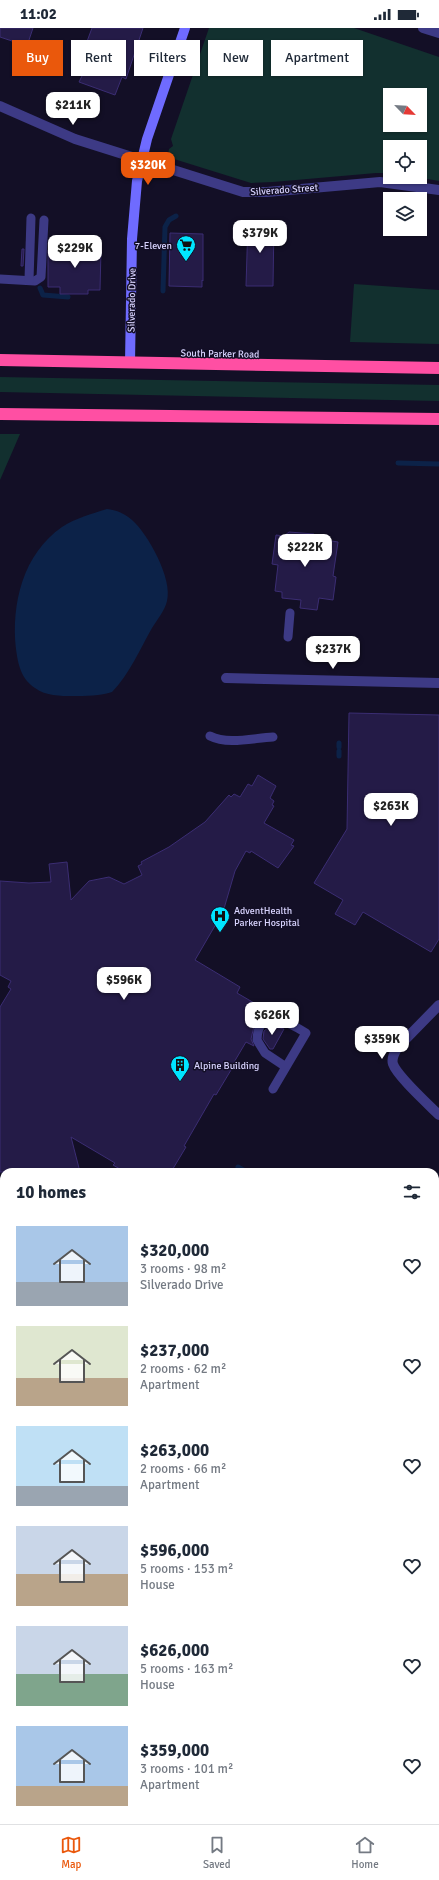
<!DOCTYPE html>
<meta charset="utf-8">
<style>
:root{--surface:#fff;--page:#f6f6f7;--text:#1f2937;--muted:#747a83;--line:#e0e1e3;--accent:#ea580c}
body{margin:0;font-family:Signika,sans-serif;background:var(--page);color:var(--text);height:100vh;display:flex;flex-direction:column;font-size:15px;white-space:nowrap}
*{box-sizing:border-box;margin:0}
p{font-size:13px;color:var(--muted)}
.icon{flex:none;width:22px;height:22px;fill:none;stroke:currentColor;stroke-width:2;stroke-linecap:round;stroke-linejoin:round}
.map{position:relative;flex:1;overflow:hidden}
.side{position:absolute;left:0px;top:1140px;width:439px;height:656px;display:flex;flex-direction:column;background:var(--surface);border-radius:12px 12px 0 0;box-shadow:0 1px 3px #0004}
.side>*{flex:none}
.hud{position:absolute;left:12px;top:12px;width:415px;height:36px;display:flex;gap:8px}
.needle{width:26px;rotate:115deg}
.fabs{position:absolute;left:383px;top:60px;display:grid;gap:8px}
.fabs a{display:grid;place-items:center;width:44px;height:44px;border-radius:0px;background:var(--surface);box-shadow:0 1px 3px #0004;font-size:20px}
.price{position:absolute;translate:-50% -34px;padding:0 9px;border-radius:8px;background:#fff;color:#222;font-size:13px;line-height:26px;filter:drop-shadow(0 1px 2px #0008)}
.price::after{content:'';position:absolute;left:50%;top:24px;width:12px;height:9px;margin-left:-6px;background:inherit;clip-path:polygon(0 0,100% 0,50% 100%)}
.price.current{background:var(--accent);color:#fff}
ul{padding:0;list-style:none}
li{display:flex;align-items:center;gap:12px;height:100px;padding:0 16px}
li span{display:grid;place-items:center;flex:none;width:112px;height:80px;border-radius:0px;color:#555}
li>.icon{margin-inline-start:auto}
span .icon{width:48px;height:48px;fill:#fffc;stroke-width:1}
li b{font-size:17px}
h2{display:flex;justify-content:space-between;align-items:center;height:48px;padding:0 16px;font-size:17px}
.tag{padding:0 14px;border-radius:0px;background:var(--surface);box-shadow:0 1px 3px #0004;font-size:14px;line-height:36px}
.tag.current{background:var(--accent);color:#fff}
.status{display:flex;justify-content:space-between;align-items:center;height:28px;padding:0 20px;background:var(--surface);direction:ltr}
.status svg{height:11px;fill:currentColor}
.tabs{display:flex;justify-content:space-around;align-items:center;height:56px;border-top:1px solid var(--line);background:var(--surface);font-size:11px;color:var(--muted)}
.tabs a{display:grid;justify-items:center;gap:2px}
.tabs .current{color:var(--accent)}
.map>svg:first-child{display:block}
.green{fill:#12302f;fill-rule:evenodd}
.water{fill:#0c2248}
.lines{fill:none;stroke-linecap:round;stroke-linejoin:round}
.stream{stroke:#0c2248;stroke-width:5}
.building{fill:#241b47;stroke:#3b2d73}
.lane{stroke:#3d3a85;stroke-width:9}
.street{stroke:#3d3a85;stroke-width:10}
.secondary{stroke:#6f6bff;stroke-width:10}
.highway{stroke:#ff4fa3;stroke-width:12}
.labels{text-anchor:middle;stroke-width:3;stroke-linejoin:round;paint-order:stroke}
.street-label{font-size:10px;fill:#d9d4ff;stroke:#130f26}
.poi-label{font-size:10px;fill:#d9d4ff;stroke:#130f26;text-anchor:start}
</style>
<div class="status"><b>11:02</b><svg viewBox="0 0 49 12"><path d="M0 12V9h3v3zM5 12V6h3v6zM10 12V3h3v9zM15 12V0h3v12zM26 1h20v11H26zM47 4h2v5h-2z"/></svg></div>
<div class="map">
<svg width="439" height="1796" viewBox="0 0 439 1796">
<rect width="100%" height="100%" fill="#130f26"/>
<g class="green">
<path d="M209,0H354L439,29V153L416,149H420V119H390V145H376L273,154L251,155L174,131L168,127L169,121L173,118L171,111ZM390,67H420V97H390Z"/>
<path d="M354,256L439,262V316L350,314Z"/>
<path d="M0,349L439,357V373L0,364Z"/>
<path d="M0,406H20L0,452Z"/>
<path d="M439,1342V1666L435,1664V1346Z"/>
</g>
<path class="water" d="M107,481C116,482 124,485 132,492C148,506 173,551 167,573C165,582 157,592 152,600C140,621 129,647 112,664C101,668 85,668 73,668C60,668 46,668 35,660C21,651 18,636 16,621C11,576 23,526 62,499C76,490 91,486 107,481Z"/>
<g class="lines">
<g class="stream">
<path d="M40,260L43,267L68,269"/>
<path d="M163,263L165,199L169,192L176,188"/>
<path d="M398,435L439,436"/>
<path d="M339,715V719"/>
<path d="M339,728V723"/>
<path d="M238,1139L245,1143"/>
<path d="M2,1401L4,1400"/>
</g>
</g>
<g class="building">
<path d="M0,0H33L27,18L0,9Z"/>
<path d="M92,0H143L126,51L122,49L115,67L79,54L82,48L79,47L82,36L79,35Z"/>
<path d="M248,194L274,195L273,258H246Z"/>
<path d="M170,205L203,206V253L202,252V259L169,258Z"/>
<path d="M61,216L89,217V221L101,222L100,262H88V266H60V259H48V222L61,221Z"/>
<path d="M22,221H24L23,238H21Z"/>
<path d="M289,504L314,506L313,510L338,514L333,548L336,549L333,572L319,570L317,582L300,580L301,572L282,570V564L275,563L278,537L272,536L276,507L284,508Z"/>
<path d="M349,685L439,687V911L431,924L363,884L355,897L346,892L335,886L343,872L314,855L347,801Z"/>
<path d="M258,747L276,758L270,770L274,773L272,777L274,778L264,795L294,812L291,817L294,818L278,840L251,823L250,825L246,823L235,843L223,884L195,932L240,959L237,965L273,986L260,989L254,998L251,1011L254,1018L246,1014L230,1041L231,1042L216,1067L214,1066L184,1118L186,1119L171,1144H125L113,1137L115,1135L71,1109L80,1144H0V979L11,961L8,959L11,953L0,947V853L29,855L51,854L49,836L67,834L71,872L89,853L109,849L124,856L142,847L138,838L142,836L141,834L169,819L205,794L229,767L231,769L234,766L240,769L248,756L252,758Z"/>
<path d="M270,998L284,1001L273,1021H270L263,1011L264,1003Z"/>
</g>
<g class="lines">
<g class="lane">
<path d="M0,251L35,253L41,249L44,192"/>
<path d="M29,252L31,190"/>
<path d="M288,609L290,585"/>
<path d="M210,708C228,717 253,710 273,709"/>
<path d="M273,1061L306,1005C290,995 258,977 257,1012L265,1025L286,1039"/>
</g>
<g class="street">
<path d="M423,0L439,5"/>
<path d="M0,78L75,111L243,164H267L380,154L439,162"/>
<path d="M226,650L439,655"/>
<path d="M439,977L398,1019C395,1024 391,1030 393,1036C397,1048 429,1077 439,1087"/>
<path d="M435,1685L439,1687"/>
<path d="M85,1792L93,1796"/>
</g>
<g class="secondary">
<path d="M130,335L132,211L137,153L147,111L185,0"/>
<path d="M435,1290L439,1286"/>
<path d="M435,1332L439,1328"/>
<path d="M77,1796L79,1792"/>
<path d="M110,1796L112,1792"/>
</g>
<g class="highway">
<path d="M0,332L439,340"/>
<path d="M0,386L439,391"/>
</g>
</g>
<defs>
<symbol id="supermarket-pin" viewBox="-11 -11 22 30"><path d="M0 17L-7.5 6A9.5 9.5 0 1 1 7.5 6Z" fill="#00e5ff" stroke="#130f26"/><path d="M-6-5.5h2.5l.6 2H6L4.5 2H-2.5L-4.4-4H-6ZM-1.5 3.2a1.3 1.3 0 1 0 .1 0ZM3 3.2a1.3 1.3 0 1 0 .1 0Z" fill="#111"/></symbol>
<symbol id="hospital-pin" viewBox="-11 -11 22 30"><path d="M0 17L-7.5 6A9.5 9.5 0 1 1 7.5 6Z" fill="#00e5ff" stroke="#130f26"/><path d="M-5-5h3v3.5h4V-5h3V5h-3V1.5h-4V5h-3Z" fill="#111"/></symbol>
<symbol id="building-pin" viewBox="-11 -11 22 30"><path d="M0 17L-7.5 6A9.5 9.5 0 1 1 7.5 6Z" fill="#00e5ff" stroke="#130f26"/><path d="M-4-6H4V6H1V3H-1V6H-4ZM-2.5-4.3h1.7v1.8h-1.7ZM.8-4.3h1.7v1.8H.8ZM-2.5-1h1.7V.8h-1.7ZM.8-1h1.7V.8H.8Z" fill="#111"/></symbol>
</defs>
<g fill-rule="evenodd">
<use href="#supermarket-pin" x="175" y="206" width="22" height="30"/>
<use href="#hospital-pin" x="209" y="877" width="22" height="30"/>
<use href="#building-pin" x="169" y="1026" width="22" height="30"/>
</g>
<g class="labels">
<g class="street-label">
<text transform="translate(284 161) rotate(-4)" y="4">Silverado Street</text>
<text transform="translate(131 272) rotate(-89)" y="4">Silverado Drive</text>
<text transform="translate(220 325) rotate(1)" y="4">South Parker Road</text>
</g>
<g class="poi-label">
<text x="172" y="221" text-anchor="end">7-Eleven</text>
<text x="234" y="886">AdventHealth<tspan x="234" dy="12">Parker Hospital</tspan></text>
<text x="194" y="1041">Alpine Building</text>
</g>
</g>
</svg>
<div class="fabs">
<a><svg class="needle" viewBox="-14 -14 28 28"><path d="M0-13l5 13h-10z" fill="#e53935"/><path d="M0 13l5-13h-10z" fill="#747a83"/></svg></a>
<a><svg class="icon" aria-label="locate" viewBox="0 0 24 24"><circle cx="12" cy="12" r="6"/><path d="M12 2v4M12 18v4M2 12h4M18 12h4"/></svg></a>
<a><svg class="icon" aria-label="layers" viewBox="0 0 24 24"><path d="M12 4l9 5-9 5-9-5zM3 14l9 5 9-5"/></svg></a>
</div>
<b class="price" style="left:73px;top:98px">$211K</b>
<b class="price current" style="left:148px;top:158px">$320K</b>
<b class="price" style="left:260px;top:226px">$379K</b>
<b class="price" style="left:75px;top:241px">$229K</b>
<b class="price" style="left:305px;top:540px">$222K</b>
<b class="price" style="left:333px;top:642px">$237K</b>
<b class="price" style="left:391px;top:799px">$263K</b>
<b class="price" style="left:124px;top:973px">$596K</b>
<b class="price" style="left:272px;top:1008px">$626K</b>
<b class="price" style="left:382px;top:1032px">$359K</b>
<div class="hud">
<a class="tag current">Buy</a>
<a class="tag">Rent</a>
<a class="tag">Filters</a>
<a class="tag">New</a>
<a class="tag">Apartment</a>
</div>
<section class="side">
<h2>10 homes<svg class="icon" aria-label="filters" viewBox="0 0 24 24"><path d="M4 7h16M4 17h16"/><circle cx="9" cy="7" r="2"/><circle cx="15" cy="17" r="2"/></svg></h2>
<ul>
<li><span style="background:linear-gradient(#a9c7e8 70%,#9aa5b1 0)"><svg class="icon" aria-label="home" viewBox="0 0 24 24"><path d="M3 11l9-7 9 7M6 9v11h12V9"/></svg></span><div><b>$320,000</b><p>3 rooms · 98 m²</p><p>Silverado Drive</p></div><svg class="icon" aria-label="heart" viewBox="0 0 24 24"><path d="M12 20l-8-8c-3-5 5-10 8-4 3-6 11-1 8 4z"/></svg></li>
<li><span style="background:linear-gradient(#dfe7d0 65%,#b9a48a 0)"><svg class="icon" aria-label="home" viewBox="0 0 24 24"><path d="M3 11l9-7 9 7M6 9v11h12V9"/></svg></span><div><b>$237,000</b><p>2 rooms · 62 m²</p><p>Apartment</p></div><svg class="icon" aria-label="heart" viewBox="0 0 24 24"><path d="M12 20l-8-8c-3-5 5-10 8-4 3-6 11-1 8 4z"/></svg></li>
<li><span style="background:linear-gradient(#bfe0f5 75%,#9aa5b1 0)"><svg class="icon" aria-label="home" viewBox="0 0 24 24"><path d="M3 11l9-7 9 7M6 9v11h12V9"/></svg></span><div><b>$263,000</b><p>2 rooms · 66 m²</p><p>Apartment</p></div><svg class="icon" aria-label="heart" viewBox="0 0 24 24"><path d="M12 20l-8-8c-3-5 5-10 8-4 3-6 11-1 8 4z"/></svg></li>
<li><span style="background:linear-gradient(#c9d6e8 60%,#b9a48a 0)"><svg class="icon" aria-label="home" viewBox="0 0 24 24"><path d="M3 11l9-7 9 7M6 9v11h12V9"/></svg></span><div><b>$596,000</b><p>5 rooms · 153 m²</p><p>House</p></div><svg class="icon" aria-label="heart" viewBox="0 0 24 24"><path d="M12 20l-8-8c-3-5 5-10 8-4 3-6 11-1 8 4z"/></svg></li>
<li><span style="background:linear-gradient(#c9d6e8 60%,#7fa58c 0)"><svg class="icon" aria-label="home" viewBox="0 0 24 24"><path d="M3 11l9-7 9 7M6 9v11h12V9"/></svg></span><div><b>$626,000</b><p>5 rooms · 163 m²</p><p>House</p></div><svg class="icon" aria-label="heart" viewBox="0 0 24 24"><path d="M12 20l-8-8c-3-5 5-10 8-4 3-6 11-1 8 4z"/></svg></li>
<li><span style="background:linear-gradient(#a9c7e8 75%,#b9a48a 0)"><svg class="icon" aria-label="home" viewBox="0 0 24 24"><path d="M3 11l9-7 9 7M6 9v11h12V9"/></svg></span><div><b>$359,000</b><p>3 rooms · 101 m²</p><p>Apartment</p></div><svg class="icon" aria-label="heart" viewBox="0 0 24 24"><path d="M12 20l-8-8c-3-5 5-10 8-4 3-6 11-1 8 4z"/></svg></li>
</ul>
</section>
</div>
<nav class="tabs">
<a class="current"><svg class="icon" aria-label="map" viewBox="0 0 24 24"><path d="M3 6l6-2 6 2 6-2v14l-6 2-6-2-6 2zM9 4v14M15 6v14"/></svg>Map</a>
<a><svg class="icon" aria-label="saved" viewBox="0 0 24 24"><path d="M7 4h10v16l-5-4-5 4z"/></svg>Saved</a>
<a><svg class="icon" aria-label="home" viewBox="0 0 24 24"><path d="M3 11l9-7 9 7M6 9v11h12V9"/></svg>Home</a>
</nav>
